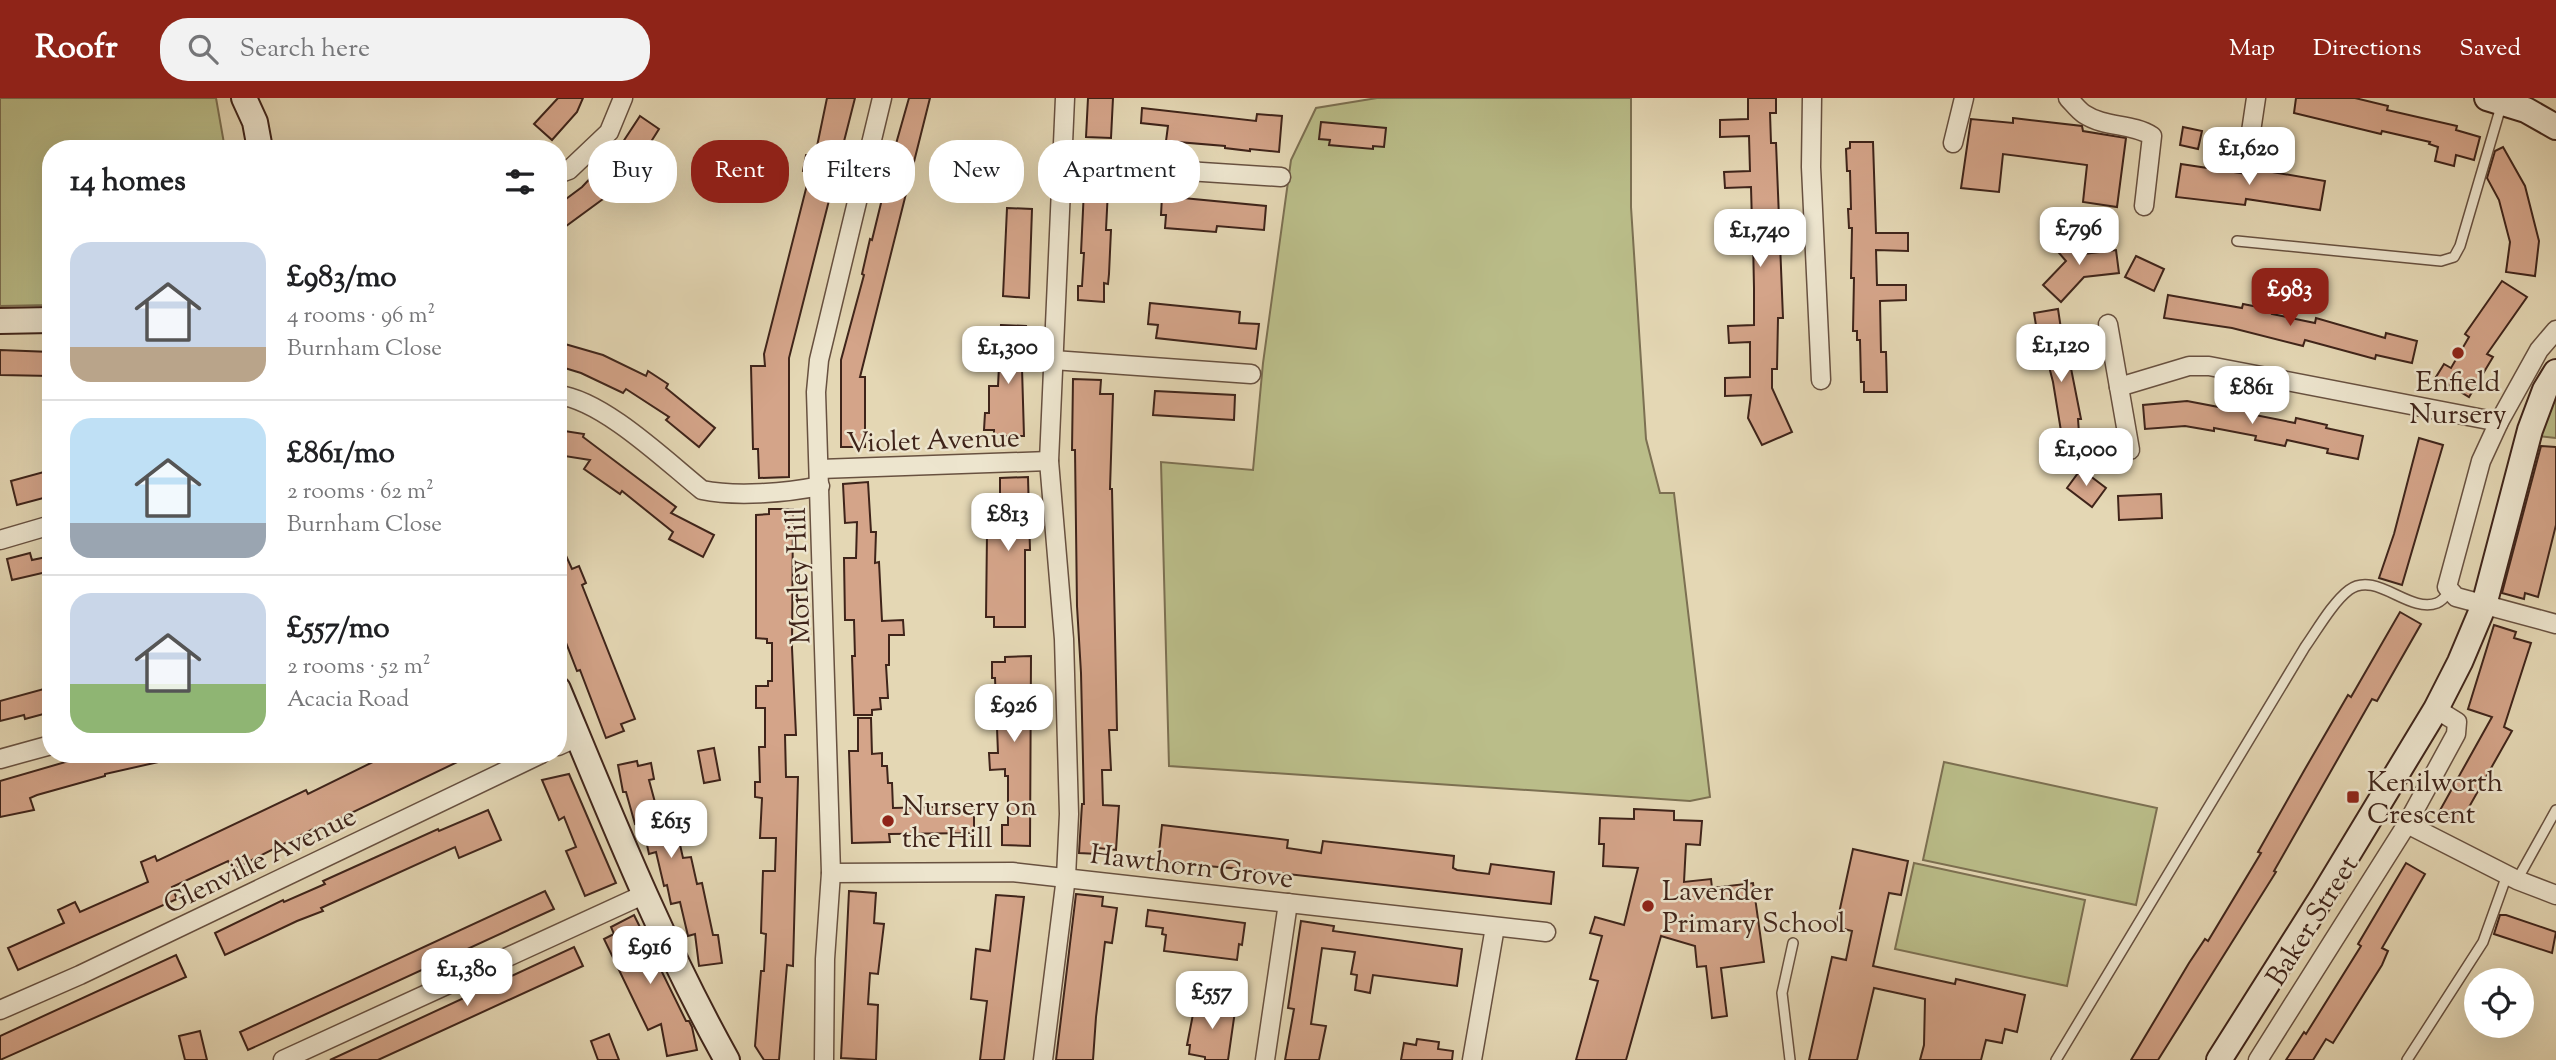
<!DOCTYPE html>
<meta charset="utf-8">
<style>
:root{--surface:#fff;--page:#f2f2f2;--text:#202124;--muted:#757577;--line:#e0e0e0;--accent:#8f2418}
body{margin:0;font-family:"Sorts Mill Goudy",serif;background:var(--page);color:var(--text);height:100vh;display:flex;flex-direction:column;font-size:26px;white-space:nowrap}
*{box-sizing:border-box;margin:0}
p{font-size:23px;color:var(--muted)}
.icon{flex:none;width:38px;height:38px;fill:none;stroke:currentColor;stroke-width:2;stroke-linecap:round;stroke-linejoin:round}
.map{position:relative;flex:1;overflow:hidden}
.details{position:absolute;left:42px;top:42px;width:525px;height:623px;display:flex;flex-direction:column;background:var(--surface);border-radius:28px;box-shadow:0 7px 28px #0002}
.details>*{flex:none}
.top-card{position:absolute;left:588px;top:42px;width:665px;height:63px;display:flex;gap:14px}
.controls{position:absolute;left:2464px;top:870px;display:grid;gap:14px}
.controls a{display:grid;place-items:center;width:70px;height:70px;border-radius:50%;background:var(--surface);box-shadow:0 7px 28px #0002;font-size:35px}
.price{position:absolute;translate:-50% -60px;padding:0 16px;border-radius:14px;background:#fff;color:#222;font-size:23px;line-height:46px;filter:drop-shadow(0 2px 4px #0008)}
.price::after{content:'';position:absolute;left:50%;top:42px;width:21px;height:16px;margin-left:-10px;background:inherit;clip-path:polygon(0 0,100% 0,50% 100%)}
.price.current{background:var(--accent);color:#fff}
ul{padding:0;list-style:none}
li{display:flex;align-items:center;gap:21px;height:175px;padding:0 28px}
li+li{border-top:2px solid var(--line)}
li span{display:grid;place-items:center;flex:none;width:196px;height:140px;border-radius:21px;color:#555}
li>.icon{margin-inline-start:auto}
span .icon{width:84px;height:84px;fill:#fffc;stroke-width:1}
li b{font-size:30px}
h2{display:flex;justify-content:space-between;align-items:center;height:84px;padding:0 28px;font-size:30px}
.tag{padding:0 24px;border-radius:28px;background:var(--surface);box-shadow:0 7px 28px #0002;font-size:24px;line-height:63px}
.tag.current{background:var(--accent);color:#fff}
header{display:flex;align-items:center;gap:42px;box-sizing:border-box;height:98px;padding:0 35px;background:var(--accent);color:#fff}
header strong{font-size:33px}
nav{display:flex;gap:38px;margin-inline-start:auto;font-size:24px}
.search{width:490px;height:63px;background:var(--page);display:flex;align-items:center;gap:18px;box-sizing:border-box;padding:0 24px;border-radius:28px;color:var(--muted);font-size:26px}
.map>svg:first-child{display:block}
.green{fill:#babd89;stroke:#7c7052;stroke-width:2}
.building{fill:#d4a489;stroke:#3f241a;stroke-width:2}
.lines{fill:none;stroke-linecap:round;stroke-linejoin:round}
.lane-casing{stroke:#685140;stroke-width:12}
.street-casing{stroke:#685140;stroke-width:21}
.secondary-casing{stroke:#3f241a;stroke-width:28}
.lane{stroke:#ede5ce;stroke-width:9}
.street{stroke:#ede5ce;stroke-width:18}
.secondary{stroke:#ede5ce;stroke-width:24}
.poi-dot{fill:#8f2418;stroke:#ede5ce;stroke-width:2.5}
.labels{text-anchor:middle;stroke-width:5;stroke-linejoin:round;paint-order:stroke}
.poi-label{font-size:28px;fill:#3f241a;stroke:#ede5ce;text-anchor:start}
.street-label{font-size:28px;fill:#3f241a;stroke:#ede5ce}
</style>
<header>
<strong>Roofr</strong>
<div class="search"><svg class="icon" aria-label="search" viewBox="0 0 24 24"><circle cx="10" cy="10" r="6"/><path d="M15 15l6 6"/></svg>Search here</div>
<nav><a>Map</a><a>Directions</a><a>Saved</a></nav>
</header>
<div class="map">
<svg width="2556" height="962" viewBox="0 0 2556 962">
<rect width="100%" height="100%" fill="#e4d7b4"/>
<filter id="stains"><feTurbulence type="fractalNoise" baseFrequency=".00286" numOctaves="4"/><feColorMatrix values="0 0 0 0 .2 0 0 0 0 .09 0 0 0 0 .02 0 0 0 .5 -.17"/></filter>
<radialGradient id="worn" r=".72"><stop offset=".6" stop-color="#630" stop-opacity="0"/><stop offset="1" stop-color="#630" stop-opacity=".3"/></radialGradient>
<g class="green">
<path d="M0,0H216L225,51H51V207L0,208Z"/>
<path d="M1377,0H1631V109L1646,341L1660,395H1674L1710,699L1690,703L1169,668L1161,364L1253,372L1263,265L1291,62L1316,10Z"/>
<path d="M2556,286V340L2537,338Z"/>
<path d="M1944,664L2157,710L2136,807L1923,762Z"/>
<path d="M1914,765L2085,802L2067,888L1895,851Z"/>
</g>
<g class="building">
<path d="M558,0H583L577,14L552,42L534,26Z"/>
<path d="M827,0H855L789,260V379L759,380L758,351H753L751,268H765L764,256L810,75L803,73L806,57L815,58Z"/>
<path d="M909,0H930L860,279H865V349H841V262L864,177L862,176L870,141L872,142L892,60Z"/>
<path d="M1088,0H1113L1111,40L1086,39Z"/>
<path d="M1748,0H1776V15H1770L1771,45H1776L1783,220H1778L1777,271H1772V290L1792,334L1762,347L1748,320L1751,297L1725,298V280L1750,279V244L1729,245L1728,228L1754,227V190L1753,142L1723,143V127L1752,125L1751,89L1725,90L1724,74L1750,73L1749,38L1720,39V22L1748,21Z"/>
<path d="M2296,0H2355L2388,8L2387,12L2457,28L2456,32L2480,39L2474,62L2456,57L2454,68L2435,63L2438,49L2429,46L2430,44L2382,33L2381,36L2294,15Z"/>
<path d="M1142,10L1256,23L1257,16L1282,18L1279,54L1250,51V53L1225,50V48L1166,43L1168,28L1141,25Z"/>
<path d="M640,18L659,31L637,66L603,101L558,134V107L582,89L619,50Z"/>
<path d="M2013,20L2082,28L2083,33L2126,40L2117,109L2083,104L2087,67L2003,56L1999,94L1961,90L1971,21L2013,25Z"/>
<path d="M1321,24L1386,30L1384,49L1373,48V51L1329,47L1330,42L1319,41Z"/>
<path d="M2183,29L2202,33L2198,51L2180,47Z"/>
<path d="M1850,44H1873L1876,135H1908V153L1876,152L1877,187H1906V202L1880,203L1881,254H1886L1887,294H1864V284H1861L1860,242H1857V233H1853L1854,180H1851L1852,130H1849L1848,111H1851L1850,73H1847L1846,51L1850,50Z"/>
<path d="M2503,49L2525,88L2539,143L2535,178L2506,174L2510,144L2499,102L2487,80L2495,53Z"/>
<path d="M2181,66L2254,77L2255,71L2325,83L2320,112L2246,101L2245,107L2176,99Z"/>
<path d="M1084,91L1108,92L1106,132H1111L1109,176L1108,186L1104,185V204L1078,202V188H1082L1084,155H1081Z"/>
<path d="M1162,98L1266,108L1264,132L1217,128L1216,134L1165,130L1166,117H1161Z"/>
<path d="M1007,110L1032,111L1029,200L1003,198Z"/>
<path d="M2067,136L2084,156L2116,152L2119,175L2084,179L2061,204L2043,187L2066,163L2053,148Z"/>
<path d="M2136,158L2164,171L2154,193L2125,179Z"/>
<path d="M2502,183L2527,199L2487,256L2493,259L2469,299L2436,279L2444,266L2451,270L2469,239L2465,236Z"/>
<path d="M2168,197L2242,210L2243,206L2273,212L2272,216L2315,225L2316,220L2385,240L2386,235L2417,243L2412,265L2376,257L2375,261L2305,242L2303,248L2232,230L2164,220Z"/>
<path d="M1150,205L1240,214L1239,225L1259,226L1256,251L1156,240L1158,227L1148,226Z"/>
<path d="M2058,211L2064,251L2067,250L2081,321H2078L2081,363L2059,364L2057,333H2061L2053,284L2043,245L2039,246L2034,215Z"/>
<path d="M1001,227L1026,228L1022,270L1024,338H994V332H984L985,315H989V288H998Z"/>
<path d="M558,244L603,257L646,278L648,273L668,286L666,290L715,330L699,349L666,322L669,319L626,291L623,295L581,275L558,268Z"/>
<path d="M0,252L51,254V278L0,277Z"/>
<path d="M1073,281L1101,282L1100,296H1113L1110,391H1112L1117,632H1109L1111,672H1102L1103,707L1119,708L1116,752L1098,750V756L1079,755L1082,706H1084L1081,575L1077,508L1075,352H1072Z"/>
<path d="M1155,293L1235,297L1234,322L1153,317Z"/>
<path d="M2187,303L2224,310L2225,307L2256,314L2255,317L2295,325L2296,320L2327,327L2326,330L2363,338L2358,361L2327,355L2328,351L2287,342L2285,348L2255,342L2256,338L2214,330V333L2185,328L2145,331L2143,307Z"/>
<path d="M558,332L584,336L583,339L676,409L671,415L714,437L703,459L669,441L673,434L622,393L620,396L584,371L590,362L558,357Z"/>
<path d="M2419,340L2443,347L2402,487L2379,480L2394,436Z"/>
<path d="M2541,348L2556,349V427L2538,499L2525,495L2524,501L2502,495Z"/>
<path d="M2081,371L2106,390L2092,409L2067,390Z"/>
<path d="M51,372V398L17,407L11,383Z"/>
<path d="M1028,379L1030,452H1025V529H994V519H986L987,436H991L989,398H1000V380Z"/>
<path d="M868,384L871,434H876L875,465L879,464L882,523L903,522L904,537H889V567H886L888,600H880L881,611L872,612V617H854L852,558H855L854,522H845L844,460H856L857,424L845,425L843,386Z"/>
<path d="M2161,396L2162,420L2119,422L2118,398Z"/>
<path d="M769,411H793L792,550L796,637H785L786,679H798L793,868L787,867L779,962H764L755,948L761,873H764L766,836L761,835L763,773H775L776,740H760L762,700L755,699V684H760L759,649H765V610H756V588H768V583H772V545H767V541L756,540V417L769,416Z"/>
<path d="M558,440L572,471L579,468L586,485L582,487L635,621L621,626L624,633L606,640L580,572L577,573L558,524Z"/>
<path d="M30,455L32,462L51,458V473L12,482L7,461Z"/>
<path d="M2400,514L2421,526L2377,603L2372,601L2274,773L2276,774L2158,962H2131L2189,865L2205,841L2208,843L2261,755L2258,754L2305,671L2348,597L2351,599Z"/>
<path d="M2494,527L2516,534L2514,540L2531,545L2504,629L2512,633L2460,725L2439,714L2492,619L2468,611Z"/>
<path d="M1031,558L1030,748L1002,747V727H1008V678H1005V671L990,672L989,655H998L995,580H992V564H1005V559Z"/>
<path d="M51,589V614L25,621L24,617L0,623V603Z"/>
<path d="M858,620H871L872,656L882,655V668H887L888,685H892L893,710L974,708V735L889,736L890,744L852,745L849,653H858Z"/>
<path d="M714,650L720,682L704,685L698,653Z"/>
<path d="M93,656H163V663L105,676V678L37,697L30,700L34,712L0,719V683Z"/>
<path d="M394,656H474L318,731L317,729L232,772L228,763L172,789L177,801L18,872L8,850L64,825L58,812L75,804L80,814L148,784L141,764L155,758L157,763L306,692L308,696L381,660L382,662Z"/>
<path d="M637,663L638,668L651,665L654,681L649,682L660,723L674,720L683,760L691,759L697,786L702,785L713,837H718L722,865L699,868L695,836L688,838L680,804L671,806L667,787L664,788L656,754L649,756L642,724L635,726L626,694H623L618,667Z"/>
<path d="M569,676L616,785L585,798L566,753L576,749L564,719L559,722L542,682Z"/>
<path d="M1634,711L1674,713V722L1702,723L1700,747L1686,746L1684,784L1711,781L1712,790L1753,785L1764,864L1721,870L1727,918L1712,920L1706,868L1697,869L1695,848L1661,838L1626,962H1576L1598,883L1590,881L1602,838L1590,835L1595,819L1624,827L1638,770L1603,768L1604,746H1599L1600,720L1634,721Z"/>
<path d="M488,712L501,742L459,760L455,749L321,810L323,813L297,823L225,857L215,835L283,802L284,804L325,786L323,783L438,731L439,733Z"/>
<path d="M1162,727L1288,742L1287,750L1321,755L1323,743L1454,758L1453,770L1457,772L1489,776L1491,766L1554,774L1551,806L1243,771L1158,764Z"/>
<path d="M1853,751L1908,763L1901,797L1889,795L1873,868L1955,886L1956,881L2025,897L2017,934L2005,931L2002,945L1986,942L1981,962H1920L1924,947L1925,901L1874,890L1857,962H1809L1832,859L1846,862L1852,833L1836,829Z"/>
<path d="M2406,765L2425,776L2382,850L2388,853L2382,867L2333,945L2326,941L2313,962H2286L2304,934L2306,936L2361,848L2358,846Z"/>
<path d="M545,793L554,811L248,952L240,934Z"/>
<path d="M849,793L876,795L874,825L884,826L878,876L870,875L868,906L878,907L876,962L841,960Z"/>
<path d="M1076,796L1103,799L1102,808L1117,810L1112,845L1105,844L1096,919L1093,962H1056Z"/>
<path d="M996,797L1024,799L1004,962H980L987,903L971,901L976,851L990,853Z"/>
<path d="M1148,812L1245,825L1242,847L1239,846L1237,862L1164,853L1166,837L1162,836L1163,830L1146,828Z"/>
<path d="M634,817L686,923H689L692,929L697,952L667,958L661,926L648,932L604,841L614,836L611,829Z"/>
<path d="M2500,817H2506L2556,834L2552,855L2494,836Z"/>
<path d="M1301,823L1334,828L1333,833L1462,851L1457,888L1373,877L1370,895L1355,892L1357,877L1351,876L1355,854L1322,850L1311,926L1326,928L1319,962H1285L1294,911L1288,910Z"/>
<path d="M574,849L583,868L378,962H330Z"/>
<path d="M176,857L186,879L0,962V938Z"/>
<path d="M1212,902L1236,906L1228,962H1205V959L1189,956L1190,947H1187L1195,906L1211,909Z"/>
<path d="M200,933L207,962H185L179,938Z"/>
<path d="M609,936L619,962H598L591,943Z"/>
<path d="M1417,941L1439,944L1438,951L1453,953L1452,962H1401L1404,945L1416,947Z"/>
</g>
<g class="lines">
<defs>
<g id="lane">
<path d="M2237,143L2441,163L2454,159L2460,148L2502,5"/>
<path d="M2517,782L2556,712"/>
<path d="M1790,962L1782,895L1793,845"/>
<path d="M2056,962L2305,549C2317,532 2333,504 2349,492C2376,472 2409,516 2437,505C2442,503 2446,498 2449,494"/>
<path d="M2407,962L2483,844L2507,777"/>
</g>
<g id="street">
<path d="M1812,0L1811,69L1821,282"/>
<path d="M2068,0C2073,5 2078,12 2084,16C2105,30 2132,25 2152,38L2144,108"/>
<path d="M2256,0L2249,47L2276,56"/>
<path d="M1953,45L1964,0"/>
<path d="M2225,59L2249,47"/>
<path d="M1063,65L1281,79"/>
<path d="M558,76L569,72L609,34L623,0"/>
<path d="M2108,226L2130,352"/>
<path d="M2556,232L2539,252L2499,324L2481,363L2447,489L2456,499L2556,526"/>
<path d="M1053,262L1251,276"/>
<path d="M2119,289L2189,268H2209L2499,324"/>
<path d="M558,297C603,302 666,363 702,392C736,399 786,395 820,388"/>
<path d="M820,371L1049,363"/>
<path d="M0,442L51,427"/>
<path d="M558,648L578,639"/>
<path d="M0,661L51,647"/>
<path d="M2407,726L2517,782L2556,797"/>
<path d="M831,775L1012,774L1546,834"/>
<path d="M0,912L80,877L541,656"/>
<path d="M283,962L645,796"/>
<path d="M824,962L825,861L831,775L816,294L819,262L882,0"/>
<path d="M1043,962L1066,779L1069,716L1064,541L1049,363L1065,0"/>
<path d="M1265,962L1288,805"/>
<path d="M1472,962L1495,829"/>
<path d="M2258,962L2407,726L2456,636L2457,624L2436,611"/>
</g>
<g id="secondary">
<path d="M244,0L255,24L260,51"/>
<path d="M2487,0L2526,12L2556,29"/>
<path d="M0,223L51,222"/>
<path d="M558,591C610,716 661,844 727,962"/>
<path d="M2219,962L2324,796L2436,611L2460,564L2484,507L2530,332L2545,292L2556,274"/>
</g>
</defs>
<use href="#lane" class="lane-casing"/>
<use href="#street" class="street-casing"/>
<use href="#secondary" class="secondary-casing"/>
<use href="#lane" class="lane"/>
<use href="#street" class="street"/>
<use href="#secondary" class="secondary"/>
</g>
<g class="poi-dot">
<circle cx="2458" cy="255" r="7"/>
<rect x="2346" y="692" width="14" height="14" rx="3.5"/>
<circle cx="888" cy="723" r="7"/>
<circle cx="1648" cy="808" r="7"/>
</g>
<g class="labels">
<g class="poi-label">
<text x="2458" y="293" text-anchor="middle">Enfield<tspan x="2458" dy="32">Nursery</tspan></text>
<text x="2367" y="693">Kenilworth<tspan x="2367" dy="32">Crescent</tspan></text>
<text x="902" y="717">Nursery on<tspan x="902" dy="32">the Hill</tspan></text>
<text x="1662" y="802">Lavender<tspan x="1662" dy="32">Primary School</tspan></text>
</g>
<g class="street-label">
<text transform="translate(933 341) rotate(-2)" y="10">Violet Avenue</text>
<text transform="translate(797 478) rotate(-92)" y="10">Morley Hill</text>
<text transform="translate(259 761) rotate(-26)" y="10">Glenville Avenue</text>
<text transform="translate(1192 767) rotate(7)" y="10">Hawthorn Grove</text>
<text transform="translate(2311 822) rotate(-58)" y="10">Baker Street</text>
</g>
</g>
<rect width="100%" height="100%" filter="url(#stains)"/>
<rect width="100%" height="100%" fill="url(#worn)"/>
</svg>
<div class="controls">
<a><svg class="icon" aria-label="locate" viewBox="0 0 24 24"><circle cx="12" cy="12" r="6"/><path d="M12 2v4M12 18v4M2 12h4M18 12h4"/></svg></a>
</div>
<b class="price" style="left:2249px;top:89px">£1,620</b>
<b class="price" style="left:2079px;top:169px">£796</b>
<b class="price" style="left:1760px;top:171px">£1,740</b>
<b class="price current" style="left:2290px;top:230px">£983</b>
<b class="price" style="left:2061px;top:286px">£1,120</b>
<b class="price" style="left:1008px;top:288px">£1,300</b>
<b class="price" style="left:2252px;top:328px">£861</b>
<b class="price" style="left:2086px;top:390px">£1,000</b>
<b class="price" style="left:1008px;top:455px">£813</b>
<b class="price" style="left:1014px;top:646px">£926</b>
<b class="price" style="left:671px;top:762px">£615</b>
<b class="price" style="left:650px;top:888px">£916</b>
<b class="price" style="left:467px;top:910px">£1,380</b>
<b class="price" style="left:1212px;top:933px">£557</b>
<div class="top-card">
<a class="tag">Buy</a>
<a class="tag current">Rent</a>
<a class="tag">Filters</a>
<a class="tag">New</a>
<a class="tag">Apartment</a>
</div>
<section class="details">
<h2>14 homes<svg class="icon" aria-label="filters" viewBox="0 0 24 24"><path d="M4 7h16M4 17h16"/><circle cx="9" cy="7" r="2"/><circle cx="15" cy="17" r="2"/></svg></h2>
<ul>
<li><span style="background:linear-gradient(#c9d6e8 75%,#b9a48a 0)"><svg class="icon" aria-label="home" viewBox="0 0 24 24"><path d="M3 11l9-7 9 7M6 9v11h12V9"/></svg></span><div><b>£983/mo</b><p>4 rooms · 96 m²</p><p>Burnham Close</p></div></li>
<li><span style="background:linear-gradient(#bfe0f5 75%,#9aa5b1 0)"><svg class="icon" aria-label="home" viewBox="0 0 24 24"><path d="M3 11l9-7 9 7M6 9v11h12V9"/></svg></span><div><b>£861/mo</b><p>2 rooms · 62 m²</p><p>Burnham Close</p></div></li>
<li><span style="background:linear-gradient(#c9d6e8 65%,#8fb573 0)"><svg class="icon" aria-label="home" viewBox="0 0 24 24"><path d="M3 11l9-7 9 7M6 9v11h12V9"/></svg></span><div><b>£557/mo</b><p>2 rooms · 52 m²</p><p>Acacia Road</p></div></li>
</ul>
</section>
</div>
